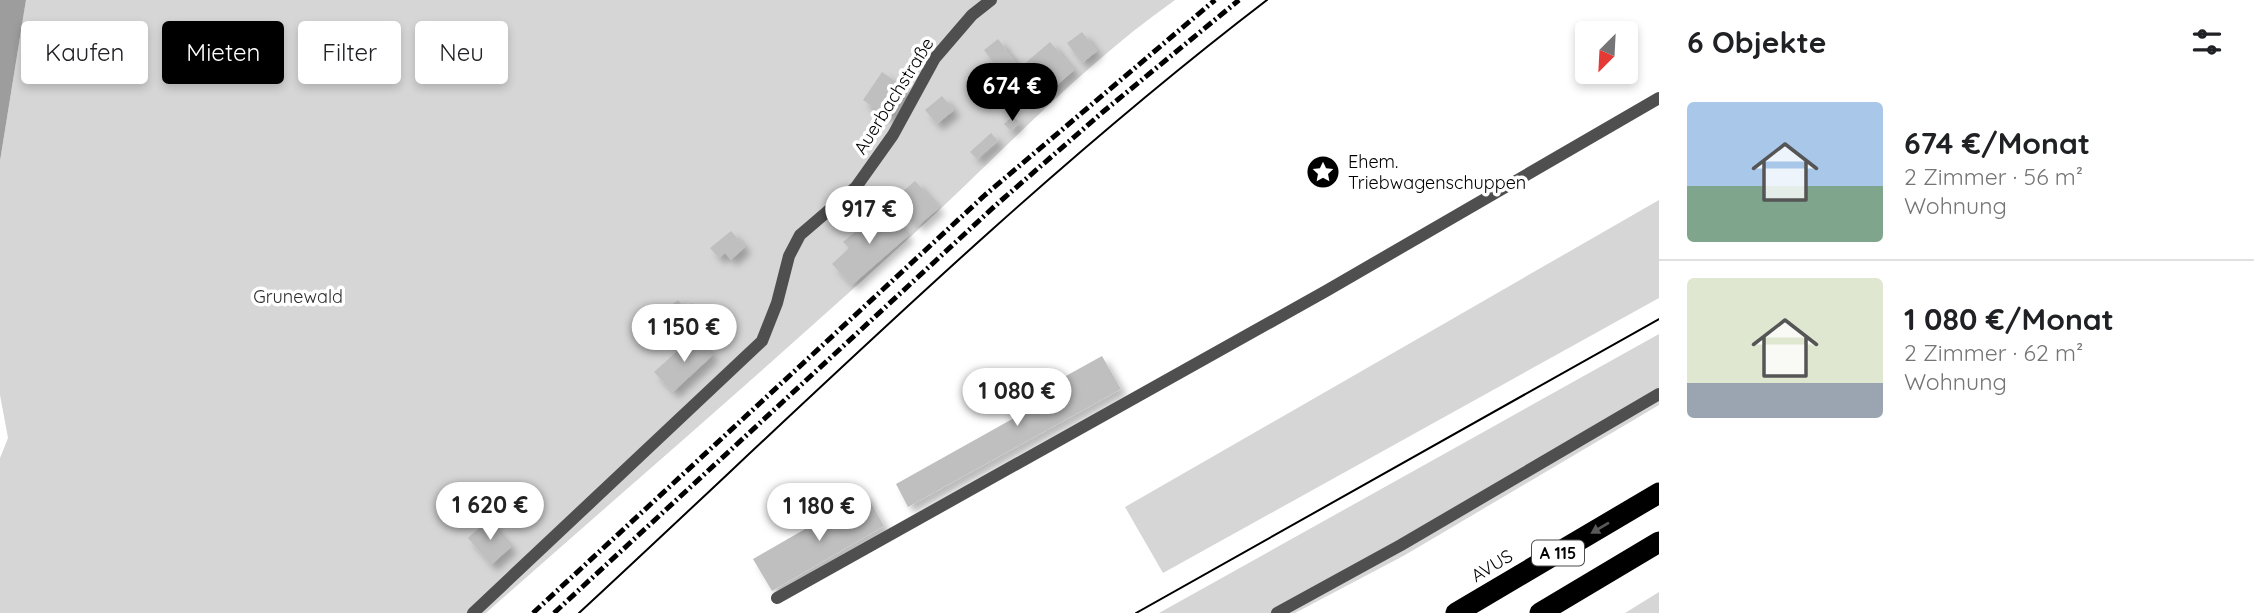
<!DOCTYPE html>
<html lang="de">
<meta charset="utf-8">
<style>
:root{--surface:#fff;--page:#f6f6f6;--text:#202124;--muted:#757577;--line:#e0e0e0;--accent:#000}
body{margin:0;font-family:Quicksand,sans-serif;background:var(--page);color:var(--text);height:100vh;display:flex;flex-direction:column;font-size:26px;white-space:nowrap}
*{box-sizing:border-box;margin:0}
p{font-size:23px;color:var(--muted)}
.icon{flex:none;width:38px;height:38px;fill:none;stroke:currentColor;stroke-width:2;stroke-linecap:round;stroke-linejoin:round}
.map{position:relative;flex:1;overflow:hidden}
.drawer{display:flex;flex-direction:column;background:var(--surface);width:595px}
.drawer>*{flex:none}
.guide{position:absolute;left:21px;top:21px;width:665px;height:63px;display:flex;gap:14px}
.needle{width:46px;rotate:204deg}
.buttons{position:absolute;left:1575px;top:21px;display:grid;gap:14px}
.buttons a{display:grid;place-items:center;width:63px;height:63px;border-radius:7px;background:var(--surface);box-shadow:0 4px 10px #0003;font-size:35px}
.price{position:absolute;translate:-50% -60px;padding:0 16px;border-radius:24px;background:#fff;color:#222;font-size:23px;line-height:46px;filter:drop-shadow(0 2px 4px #0008)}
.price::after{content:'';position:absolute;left:50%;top:42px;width:21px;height:16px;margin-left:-10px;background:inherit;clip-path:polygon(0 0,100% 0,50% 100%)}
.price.current{background:var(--accent);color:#fff}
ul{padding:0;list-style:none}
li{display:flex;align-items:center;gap:21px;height:175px;padding:0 28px}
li+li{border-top:2px solid var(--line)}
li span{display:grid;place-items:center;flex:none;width:196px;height:140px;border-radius:7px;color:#555}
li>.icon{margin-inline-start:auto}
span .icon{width:84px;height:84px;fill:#fffc;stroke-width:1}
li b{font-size:30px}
h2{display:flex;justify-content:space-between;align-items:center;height:84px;padding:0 28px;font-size:30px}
.pill{padding:0 24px;border-radius:7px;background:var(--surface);box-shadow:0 4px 10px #0003;font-size:24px;line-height:63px}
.pill.current{background:var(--accent);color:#fff}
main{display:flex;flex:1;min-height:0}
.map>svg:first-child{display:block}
.green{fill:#d6d6d6}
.water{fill:#9d9d9d}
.building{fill:#bfbfbf;filter:url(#shadow)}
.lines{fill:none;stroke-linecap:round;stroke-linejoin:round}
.service{stroke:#4f4f4f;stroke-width:12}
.motorway{stroke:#000;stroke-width:21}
.tram{stroke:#000;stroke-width:2}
.rail{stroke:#000;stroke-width:5;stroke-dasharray:10 3.5 2 3.5;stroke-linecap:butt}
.oneway{fill:#595959}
.labels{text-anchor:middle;stroke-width:7;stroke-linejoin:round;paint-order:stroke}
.shield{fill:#fff;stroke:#4c4c4c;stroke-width:2}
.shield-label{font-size:16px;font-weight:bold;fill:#000}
.street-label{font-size:18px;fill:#000;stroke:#fff}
.poi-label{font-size:18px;fill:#000;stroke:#fff;text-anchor:start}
.park-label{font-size:18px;fill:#2d2d2d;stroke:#fff}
</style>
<main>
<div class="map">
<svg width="1659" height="613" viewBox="0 0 1659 613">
<defs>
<filter id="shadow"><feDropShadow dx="6" dy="6" stdDeviation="3.5" flood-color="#0004"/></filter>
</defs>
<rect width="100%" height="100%" fill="#fff"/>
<g class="green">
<path d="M26,0H1175C1077,69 995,160 907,240C768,367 626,489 486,613H0V458L8,438L0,395V161Z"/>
<path d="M1659,200V298L1163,573L1125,507Z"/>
<path d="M1659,334V405L1405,555L1295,613H1159Z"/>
<path d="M1659,592V613H1625Z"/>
</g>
<path class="water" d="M0,0H26L0,161Z"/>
<g class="building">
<path d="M1082,32L1097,51L1082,63L1067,43Z"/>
<path d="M998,39L1017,64L978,95L971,85L995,65L984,50Z"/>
<path d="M1050,42L1074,70L1048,93L1023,65Z"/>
<path d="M882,72L908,90L889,118L863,100Z"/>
<path d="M942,96L954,110L937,124L925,110Z"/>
<path d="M1013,116L1019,122L1011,131L1004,124Z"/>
<path d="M991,133L998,141L977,159L970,152Z"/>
<path d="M915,181L939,208L918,226L894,199Z"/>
<path d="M884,208L908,236L852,285L832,264L849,248L843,242Z"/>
<path d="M731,231L745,247L731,260L725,253L719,258L710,248Z"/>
<path d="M678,300L685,309L692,303L706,321L685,337L664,311Z"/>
<path d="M695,335L713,355L673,392L654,372Z"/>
<path d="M1102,356L1121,389L908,507L896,484L1023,413L1017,403Z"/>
<path d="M866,494L884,526L772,591L753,559Z"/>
<path d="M488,520L511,547L491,565L468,538Z"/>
</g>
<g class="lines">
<g class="service">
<path d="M777,598L1326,291L1659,98"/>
<path d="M473,613L762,341L777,303L789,256L800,235L856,187L893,135L935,58L972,15L991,0"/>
<path d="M1277,613L1401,545L1659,394"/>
</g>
<g class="motorway">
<path d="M1456,613L1659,493"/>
<path d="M1540,613L1659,542"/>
</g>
<g class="tram">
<path d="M579,613C803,406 1025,185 1267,0"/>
<path d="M1136,613L1659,319"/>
</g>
<g class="rail">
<path d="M533,613L985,195L1215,0"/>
<path d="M554,613L996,205L1104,111L1239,0"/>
</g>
</g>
<defs><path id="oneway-solid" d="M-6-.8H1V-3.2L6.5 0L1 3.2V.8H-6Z" transform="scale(1.75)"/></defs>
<use class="oneway" href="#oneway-solid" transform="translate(1600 528) rotate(149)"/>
<defs>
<symbol id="sight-disc" viewBox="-11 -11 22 22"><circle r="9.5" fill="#000" stroke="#fff"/><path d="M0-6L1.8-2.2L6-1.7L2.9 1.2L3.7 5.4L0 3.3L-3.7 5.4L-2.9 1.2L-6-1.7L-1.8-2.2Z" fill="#fff"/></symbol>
</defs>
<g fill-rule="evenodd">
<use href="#sight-disc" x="1304" y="153" width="38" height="38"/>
</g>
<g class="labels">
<rect class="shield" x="1532" y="540.5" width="52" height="25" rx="5"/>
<g class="shield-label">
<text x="1558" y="559">A 115</text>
</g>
<g class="street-label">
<text transform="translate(894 96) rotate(-58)" y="6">Auerbachstraße</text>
<text transform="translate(1492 566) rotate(-31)" y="6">AVUS</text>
</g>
<g class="poi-label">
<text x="1348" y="168">Ehem.<tspan x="1348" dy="21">Triebwagenschuppen</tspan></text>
</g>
<g class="park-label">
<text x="298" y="303">Grunewald</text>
</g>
</g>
</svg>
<div class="buttons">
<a><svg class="needle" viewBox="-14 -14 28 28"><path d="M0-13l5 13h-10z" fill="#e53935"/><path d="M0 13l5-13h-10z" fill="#757577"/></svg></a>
</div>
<b class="price current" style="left:1012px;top:123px">674 €</b>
<b class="price" style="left:869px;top:246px">917 €</b>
<b class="price" style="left:684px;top:364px">1 150 €</b>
<b class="price" style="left:1017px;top:428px">1 080 €</b>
<b class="price" style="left:490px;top:542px">1 620 €</b>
<b class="price" style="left:819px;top:543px">1 180 €</b>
<div class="guide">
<a class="pill">Kaufen</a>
<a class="pill current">Mieten</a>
<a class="pill">Filter</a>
<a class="pill">Neu</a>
</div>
</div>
<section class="drawer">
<h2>6 Objekte<svg class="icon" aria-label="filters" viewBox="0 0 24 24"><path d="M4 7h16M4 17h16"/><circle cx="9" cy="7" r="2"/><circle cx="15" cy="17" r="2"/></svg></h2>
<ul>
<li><span style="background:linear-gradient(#a9c7e8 60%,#7fa58c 0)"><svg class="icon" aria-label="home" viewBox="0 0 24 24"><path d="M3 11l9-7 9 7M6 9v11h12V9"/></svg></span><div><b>674 €/Monat</b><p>2 Zimmer · 56 m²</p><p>Wohnung</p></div></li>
<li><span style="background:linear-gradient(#dfe7d0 75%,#9aa5b1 0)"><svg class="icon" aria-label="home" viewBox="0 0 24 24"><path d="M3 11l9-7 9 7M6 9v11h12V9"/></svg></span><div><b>1 080 €/Monat</b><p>2 Zimmer · 62 m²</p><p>Wohnung</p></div></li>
</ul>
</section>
</main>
